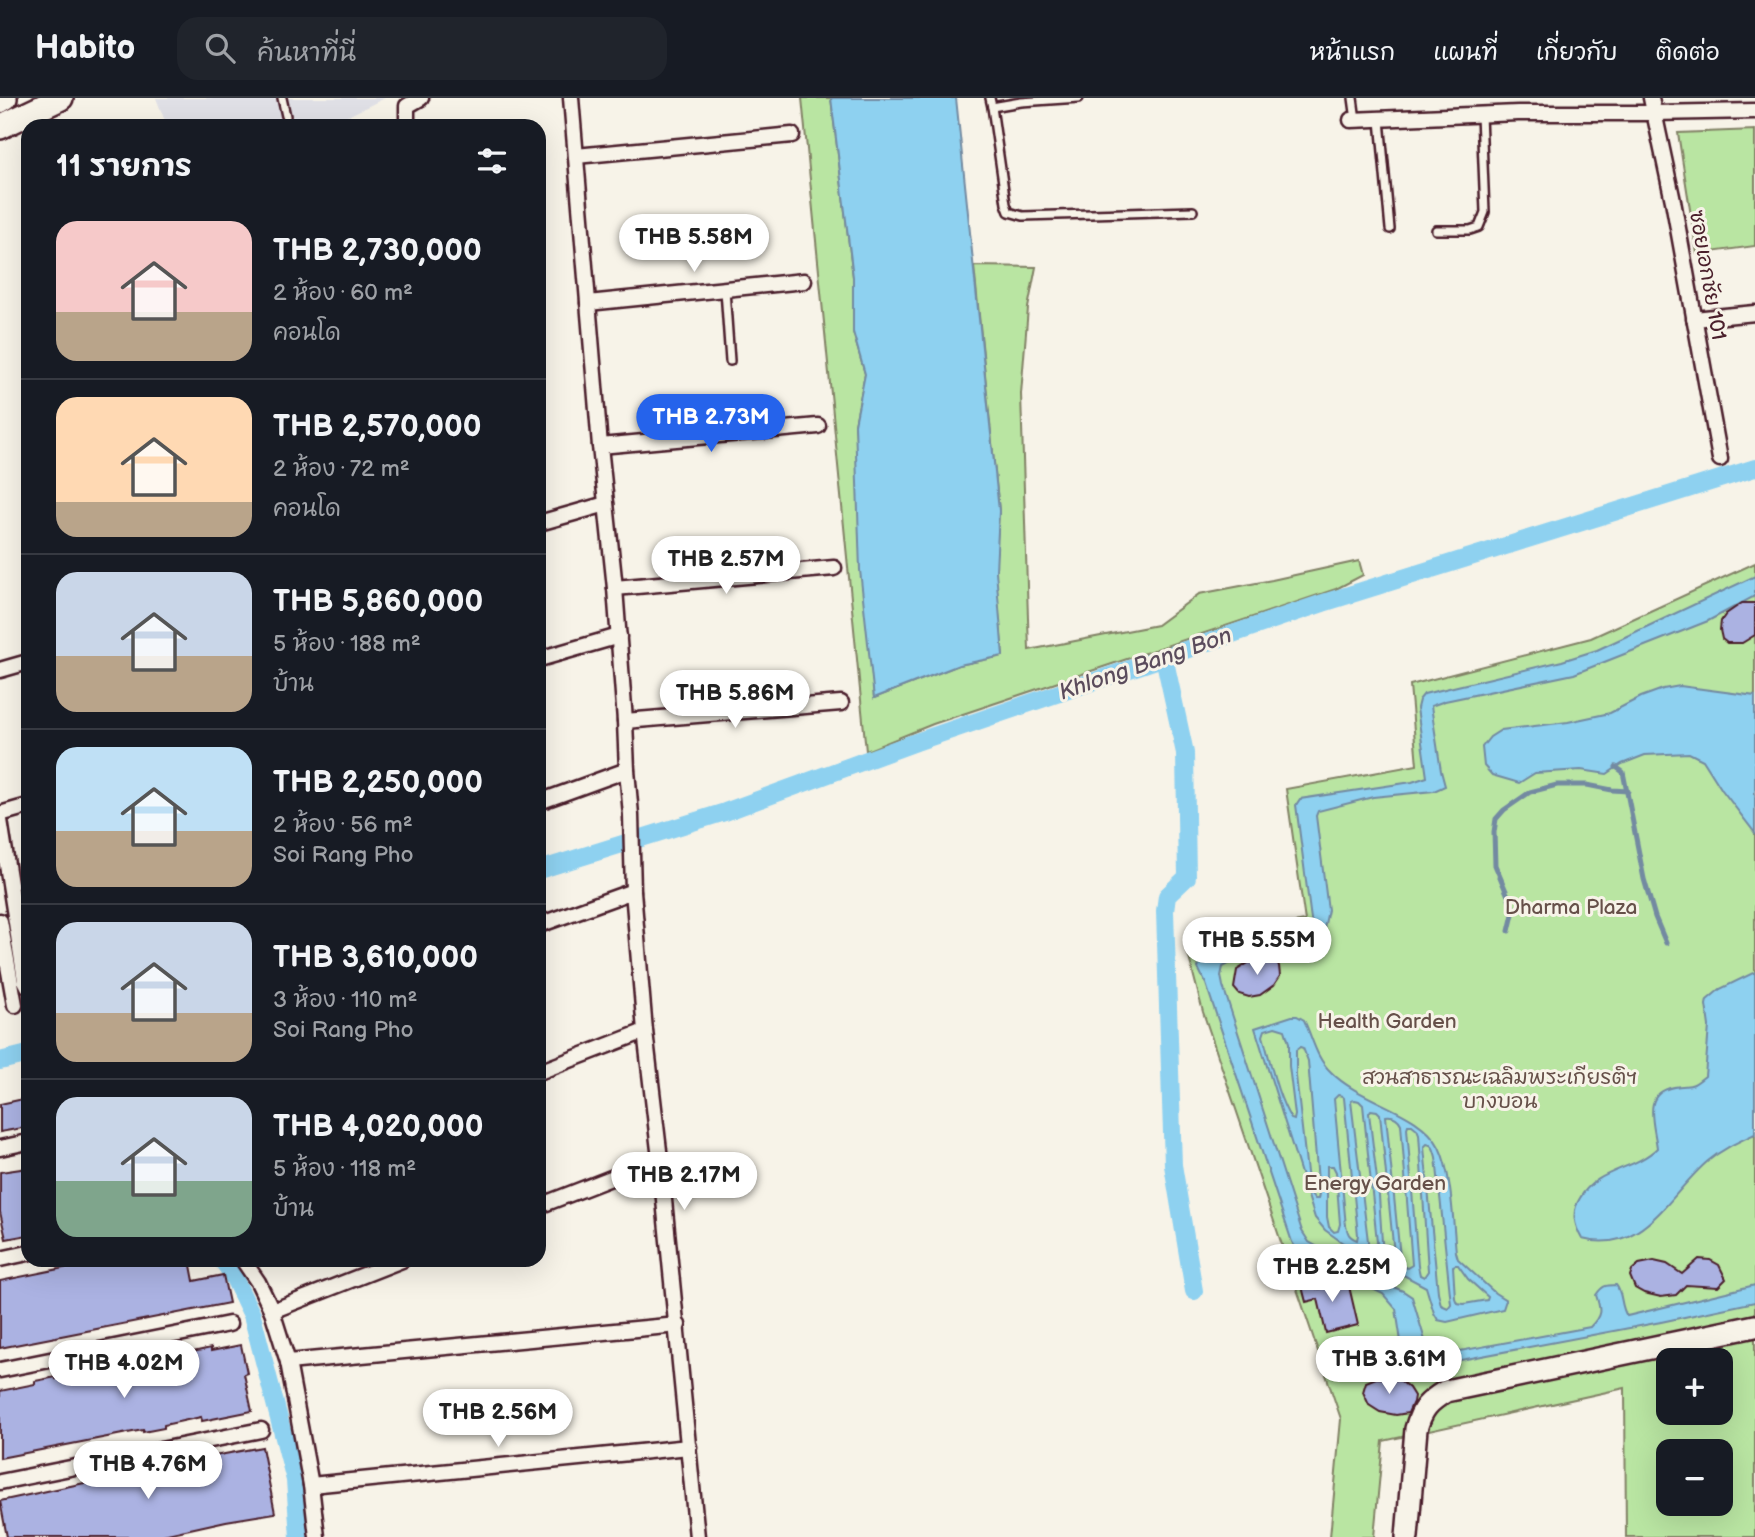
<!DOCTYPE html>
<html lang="th">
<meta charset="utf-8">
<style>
:root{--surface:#171b24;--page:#20242c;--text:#f1f3f6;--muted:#9ea1a6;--line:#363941;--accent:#2563eb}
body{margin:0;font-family:"Balsamiq Sans","Playpen Sans Thai",sans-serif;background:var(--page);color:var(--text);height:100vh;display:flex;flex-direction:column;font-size:26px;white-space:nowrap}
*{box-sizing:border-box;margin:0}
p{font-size:23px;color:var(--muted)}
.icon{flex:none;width:38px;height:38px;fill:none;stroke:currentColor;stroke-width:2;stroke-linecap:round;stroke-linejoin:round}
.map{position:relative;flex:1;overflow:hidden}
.sheet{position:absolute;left:21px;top:21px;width:525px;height:1148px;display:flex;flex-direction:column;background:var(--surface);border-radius:21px;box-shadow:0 7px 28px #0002}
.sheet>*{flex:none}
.fabs{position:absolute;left:1656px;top:1250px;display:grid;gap:14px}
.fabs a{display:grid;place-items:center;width:77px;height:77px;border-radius:14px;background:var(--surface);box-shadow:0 7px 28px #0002;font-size:35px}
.price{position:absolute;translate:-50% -60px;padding:0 16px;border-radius:24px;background:#fff;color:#222;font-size:23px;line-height:46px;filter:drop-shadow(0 2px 4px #0008)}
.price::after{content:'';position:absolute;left:50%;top:42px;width:21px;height:16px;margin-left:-10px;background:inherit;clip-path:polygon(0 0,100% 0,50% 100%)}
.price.on{background:var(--accent);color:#fff}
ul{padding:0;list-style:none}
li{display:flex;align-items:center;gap:21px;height:175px;padding:0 35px}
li+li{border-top:2px solid var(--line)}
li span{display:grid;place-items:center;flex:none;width:196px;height:140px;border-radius:21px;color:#555}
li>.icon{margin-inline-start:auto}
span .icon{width:84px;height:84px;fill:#fffc;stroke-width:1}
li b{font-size:30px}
h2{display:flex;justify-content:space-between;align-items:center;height:84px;padding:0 35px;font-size:30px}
header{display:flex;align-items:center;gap:42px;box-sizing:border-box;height:98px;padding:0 35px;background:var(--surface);border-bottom:2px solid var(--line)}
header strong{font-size:33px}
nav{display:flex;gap:38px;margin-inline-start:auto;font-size:24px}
.search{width:490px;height:63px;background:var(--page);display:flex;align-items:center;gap:18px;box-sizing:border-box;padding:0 24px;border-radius:21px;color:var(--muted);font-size:26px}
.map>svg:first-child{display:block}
.built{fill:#e0e0e6}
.green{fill:#b9e5a2;stroke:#828266;stroke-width:2;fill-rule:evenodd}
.water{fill:#8ed1f0;stroke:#738aa1;stroke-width:2;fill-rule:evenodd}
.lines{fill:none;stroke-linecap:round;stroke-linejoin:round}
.stream{stroke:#738aa1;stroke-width:5}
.canal{stroke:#8ed1f0;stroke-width:18}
.building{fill:#abb2e2;stroke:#4a1f2b;stroke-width:2}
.lane-casing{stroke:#4a1f2b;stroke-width:12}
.street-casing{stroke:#4a1f2b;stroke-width:19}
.secondary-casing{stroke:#4a1f2b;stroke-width:26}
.primary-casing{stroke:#4a1f2b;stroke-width:28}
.lane{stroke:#f7f3e8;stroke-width:7}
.street{stroke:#f7f3e8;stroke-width:14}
.secondary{stroke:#f7f3e8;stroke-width:21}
.primary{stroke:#f7f3e8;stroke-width:23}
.labels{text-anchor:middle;stroke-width:6;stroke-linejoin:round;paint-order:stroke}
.street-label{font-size:21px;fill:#4a1f2b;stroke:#f7f3e8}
.park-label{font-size:21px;fill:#665049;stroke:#f7f3e8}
.water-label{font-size:23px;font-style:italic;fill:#5b4c5c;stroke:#f7f3e8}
</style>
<header>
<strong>Habito</strong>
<div class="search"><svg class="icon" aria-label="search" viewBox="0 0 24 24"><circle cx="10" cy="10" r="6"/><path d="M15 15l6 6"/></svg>ค้นหาที่นี่</div>
<nav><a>หน้าแรก</a><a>แผนที่</a><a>เกี่ยวกับ</a><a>ติดต่อ</a></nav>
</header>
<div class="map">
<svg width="1755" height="1439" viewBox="0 0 1755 1439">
<rect width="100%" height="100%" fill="#f7f3e8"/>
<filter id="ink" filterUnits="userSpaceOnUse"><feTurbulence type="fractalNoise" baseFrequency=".0143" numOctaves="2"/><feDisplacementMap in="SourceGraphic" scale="14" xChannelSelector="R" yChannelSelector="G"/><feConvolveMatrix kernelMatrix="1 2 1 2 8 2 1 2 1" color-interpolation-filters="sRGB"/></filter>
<g filter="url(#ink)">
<path class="built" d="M156,0H385L327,28H167Z"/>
<g class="green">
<path d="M802,0H831L853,179V234L865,276L855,326L874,600L959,567L1003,558L995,473L999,413L974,168L1036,169L1028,210L1021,296L1029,552L1157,527L1199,496L1272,482L1359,463L1363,477L1336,491L933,626L866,653Z"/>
<path d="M1755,32V148L1697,156L1678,35Z"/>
<path d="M1755,465V1439H1626L1625,1290L1383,1343L1374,1439H1330L1341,1321L1203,914L1185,844L1305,823L1286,691L1417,667L1410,587L1591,540ZM1668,1262H1720V1314H1668ZM1668,1353H1720V1405H1668Z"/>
</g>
<g class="water">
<path d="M831,0H956L999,413L996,473L1003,558L959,567L874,600L860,472L855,326L865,276L853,234V179Z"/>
<path d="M1755,478V498L1708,523L1574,576L1445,603L1431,608L1441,673L1445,688L1434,693L1373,699L1318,713L1316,718L1328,812L1322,840L1296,849L1234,863L1223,869L1221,878L1223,888L1302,1133L1309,1144L1377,1182L1403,1193L1412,1199L1427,1249L1433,1258L1590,1229C1602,1217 1601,1212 1596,1197C1602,1188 1605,1187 1616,1187C1623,1195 1620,1208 1627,1218L1755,1187V1204L1661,1224L1424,1269L1410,1270L1404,1263L1396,1211L1383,1196L1312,1161L1300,1157L1292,1144L1206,886L1198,870L1201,860L1312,829L1296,707L1300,701L1412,684L1427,679L1417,610L1419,602L1424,596L1562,563L1597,552Z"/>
<path d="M1680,588L1755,598V735L1722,692L1703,662L1689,655L1645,657L1622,666L1607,676L1581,672L1535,675L1519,685L1492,677L1484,668L1482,649L1490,639L1501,632L1568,624L1610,615L1641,599L1663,591Z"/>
<path d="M1755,874V1036C1738,1044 1722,1051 1708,1063C1668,1097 1644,1157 1582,1141C1574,1127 1571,1114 1580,1100C1596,1071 1635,1072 1657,1050C1654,1025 1641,995 1674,989C1692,986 1689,991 1705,978L1709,928L1706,907L1707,902L1720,891Z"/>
<path d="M1292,918H1297L1304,922C1313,941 1316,960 1331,974C1361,1005 1420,1012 1439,1049C1452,1075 1453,1125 1456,1154L1458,1161L1495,1195L1506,1202L1503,1211L1447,1224L1438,1222L1434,1215L1426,1189L1343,1145L1325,1132L1315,1120L1255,930ZM1275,929L1285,932L1289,945V968L1295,1017L1294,1022L1291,1021C1276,996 1271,965 1263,938L1265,932ZM1300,949L1303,950L1308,963L1319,1096L1318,1101H1315L1311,1096L1308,1083L1296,978V952ZM1338,997L1342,998L1344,1000L1358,1137L1357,1142C1349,1139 1348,1136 1346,1128L1334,1001ZM1355,1002L1359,1003L1363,1007L1377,1144L1376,1149L1372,1151L1368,1148V1143L1351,1003ZM1371,1012L1377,1013L1380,1016L1394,1156L1391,1164L1386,1163L1383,1159L1379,1098L1369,1015ZM1386,1018C1393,1017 1398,1020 1401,1026L1412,1167L1407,1170L1402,1168L1400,1159ZM1408,1027H1412L1417,1031L1419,1036L1428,1173L1424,1179L1420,1177L1418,1168L1407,1030ZM1427,1046C1434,1047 1434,1053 1436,1059L1451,1206L1448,1210L1441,1207L1438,1194L1424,1049ZM1327,1068H1333L1336,1074L1340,1126L1338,1133L1334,1134L1329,1129L1327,1119ZM1455,1167H1458L1468,1181L1488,1199L1487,1202L1464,1206L1457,1205L1455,1200L1453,1168Z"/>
</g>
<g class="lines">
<g class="stream">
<path d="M1616,669L1623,674L1644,781L1655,819L1666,845"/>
<path d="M1509,833L1514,812L1495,767L1494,734L1496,721L1504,712L1530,694L1557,687H1587L1612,692L1628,693"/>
</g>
<g class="canal">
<path d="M1164,559L1185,655L1187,779L1167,798L1165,813L1173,1067L1194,1193"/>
<path d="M539,772L725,714L916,644L1323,505L1755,370"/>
<path d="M0,963L28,956"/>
<path d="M222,1162L231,1174L252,1217L295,1382L299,1439"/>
</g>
</g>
<g class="building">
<path d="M1742,505H1755V537L1742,545H1727L1722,541L1720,532L1721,523L1726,516Z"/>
<path d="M1260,858L1275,861L1279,868L1280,878L1274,887L1260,897L1249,899L1239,896L1234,890L1237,872Z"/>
<path d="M28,1000V1029L0,1034V1006Z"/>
<path d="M28,1070V1137L6,1141L0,1114V1074Z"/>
<path d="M1699,1161L1710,1162L1719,1167L1726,1181L1718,1189L1686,1187L1676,1197L1661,1199L1644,1195L1635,1190L1630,1178L1632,1172L1639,1166L1654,1163L1667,1166L1682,1176Z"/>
<path d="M103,1162H190L194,1183L223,1177L229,1205L0,1250V1183Z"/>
<path d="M1313,1177L1317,1191L1348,1184L1358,1227L1326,1235L1318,1201L1306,1204L1300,1181Z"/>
<path d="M241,1247L247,1275L244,1276L252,1313L202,1323L201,1319L164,1327V1330L143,1334V1332L0,1360V1293L35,1286V1283L56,1279V1281L158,1260L157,1256L178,1251L179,1257L211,1250V1253Z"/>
<path d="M1376,1280H1387L1401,1283L1409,1290L1414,1298L1413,1304L1408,1315L1396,1317L1380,1314L1369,1307L1363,1294L1366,1284Z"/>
<path d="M262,1349L275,1415L226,1423L154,1439H7L0,1403L89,1384L88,1382L110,1378V1380L209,1359Z"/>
</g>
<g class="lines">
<defs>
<g id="lane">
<path d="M282,0L286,18"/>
<path d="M990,0L992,9L1021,4L1079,0"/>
<path d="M1353,0L1356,22"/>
<path d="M992,9L1006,106L1009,114L1023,118L1193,113"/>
<path d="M1380,22L1390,131"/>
<path d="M1436,132H1470L1479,129L1485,114L1481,17"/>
<path d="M725,192L730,263"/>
</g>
<g id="street">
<path d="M571,0L600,348L615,490L625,623L627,672L631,717L633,793L645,933L660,1061L697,1439"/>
<path d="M1651,0L1673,103L1720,361"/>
<path d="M1351,22L1518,15H1654L1755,13"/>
<path d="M407,28V8L421,0"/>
<path d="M576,58L792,37"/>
<path d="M588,205L804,183"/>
<path d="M1694,221L1755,215"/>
<path d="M600,348L818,328"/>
<path d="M539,425L606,406"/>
<path d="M615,490L834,470"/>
<path d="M539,561L619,538"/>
<path d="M0,572L28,564"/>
<path d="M625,623L841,605"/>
<path d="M539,704L627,672"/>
<path d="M0,716L28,708"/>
<path d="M0,722L25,882L28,888"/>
<path d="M0,823L15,907"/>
<path d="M539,827L633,793"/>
<path d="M539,974L645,933"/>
<path d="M0,1050L28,1044"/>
<path d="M539,1108L660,1061"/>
<path d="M0,1161L28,1155"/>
<path d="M243,1162L258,1184L272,1213L288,1264L311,1387L317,1439"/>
<path d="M272,1213L402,1162"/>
<path d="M288,1264L678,1227"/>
<path d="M0,1272L229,1226"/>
<path d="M0,1384L261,1332"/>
<path d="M311,1387L689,1349"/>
</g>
<path id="secondary" d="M1407,1439L1416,1331C1422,1310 1428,1304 1446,1293L1755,1228"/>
<g id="primary">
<path d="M0,3L5,0"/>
<path d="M0,29L61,0"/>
</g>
</defs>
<use href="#lane" class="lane-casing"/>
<use href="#street" class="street-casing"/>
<use href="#secondary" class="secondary-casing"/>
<use href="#primary" class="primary-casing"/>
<use href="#lane" class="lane"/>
<use href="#street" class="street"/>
<use href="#secondary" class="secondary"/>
<use href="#primary" class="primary"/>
</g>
</g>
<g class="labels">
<g class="street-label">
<text transform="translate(1708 177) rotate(80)" y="7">ซอยเอกชัย 101</text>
</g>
<g class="park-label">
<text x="1571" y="816">Dharma Plaza</text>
<text x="1387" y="930">Health Garden</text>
<text x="1500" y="986">สวนสาธารณะเฉลิมพระเกียรติฯ<tspan x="1500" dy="24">บางบอน</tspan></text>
<text x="1375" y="1092">Energy Garden</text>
</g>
<g class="water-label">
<text transform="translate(1145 565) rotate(-19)" y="8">Khlong Bang Bon</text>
</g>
</g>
</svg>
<div class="fabs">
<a>+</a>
<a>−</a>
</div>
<b class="price" style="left:694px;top:176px">THB 5.58M</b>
<b class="price on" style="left:711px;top:356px">THB 2.73M</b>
<b class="price" style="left:726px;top:498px">THB 2.57M</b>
<b class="price" style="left:735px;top:632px">THB 5.86M</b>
<b class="price" style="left:1257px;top:879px">THB 5.55M</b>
<b class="price" style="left:684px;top:1114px">THB 2.17M</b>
<b class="price" style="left:1332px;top:1206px">THB 2.25M</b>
<b class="price" style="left:1389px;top:1298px">THB 3.61M</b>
<b class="price" style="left:124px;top:1302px">THB 4.02M</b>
<b class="price" style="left:498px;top:1351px">THB 2.56M</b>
<b class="price" style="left:148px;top:1403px">THB 4.76M</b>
<section class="sheet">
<h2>11 รายการ<svg class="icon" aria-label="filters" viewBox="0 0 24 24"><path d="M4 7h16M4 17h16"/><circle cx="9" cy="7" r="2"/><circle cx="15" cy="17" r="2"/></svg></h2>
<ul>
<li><span style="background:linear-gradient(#f6c9c9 65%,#b9a48a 0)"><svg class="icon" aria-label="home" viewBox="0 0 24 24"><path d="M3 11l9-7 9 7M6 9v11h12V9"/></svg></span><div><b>THB 2,730,000</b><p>2 ห้อง · 60 m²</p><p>คอนโด</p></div></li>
<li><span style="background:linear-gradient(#ffd9b3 75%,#b9a48a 0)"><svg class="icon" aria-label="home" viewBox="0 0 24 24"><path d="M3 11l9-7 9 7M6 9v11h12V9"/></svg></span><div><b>THB 2,570,000</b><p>2 ห้อง · 72 m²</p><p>คอนโด</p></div></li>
<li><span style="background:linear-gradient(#c9d6e8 60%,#b9a48a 0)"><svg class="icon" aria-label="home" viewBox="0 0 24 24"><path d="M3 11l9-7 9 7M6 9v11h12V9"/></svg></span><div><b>THB 5,860,000</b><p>5 ห้อง · 188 m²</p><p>บ้าน</p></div></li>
<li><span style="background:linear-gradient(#bfe0f5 60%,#b9a48a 0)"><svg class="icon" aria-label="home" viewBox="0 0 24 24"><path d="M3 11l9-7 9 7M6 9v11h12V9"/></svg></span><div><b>THB 2,250,000</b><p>2 ห้อง · 56 m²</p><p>Soi Rang Pho</p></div></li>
<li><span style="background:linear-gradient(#c9d6e8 65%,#b9a48a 0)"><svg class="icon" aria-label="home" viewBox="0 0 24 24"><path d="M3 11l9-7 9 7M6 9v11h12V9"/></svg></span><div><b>THB 3,610,000</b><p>3 ห้อง · 110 m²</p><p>Soi Rang Pho</p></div></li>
<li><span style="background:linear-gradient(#c9d6e8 60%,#7fa58c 0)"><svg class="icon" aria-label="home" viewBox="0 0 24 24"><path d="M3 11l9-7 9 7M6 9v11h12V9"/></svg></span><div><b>THB 4,020,000</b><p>5 ห้อง · 118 m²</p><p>บ้าน</p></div></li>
</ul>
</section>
</div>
